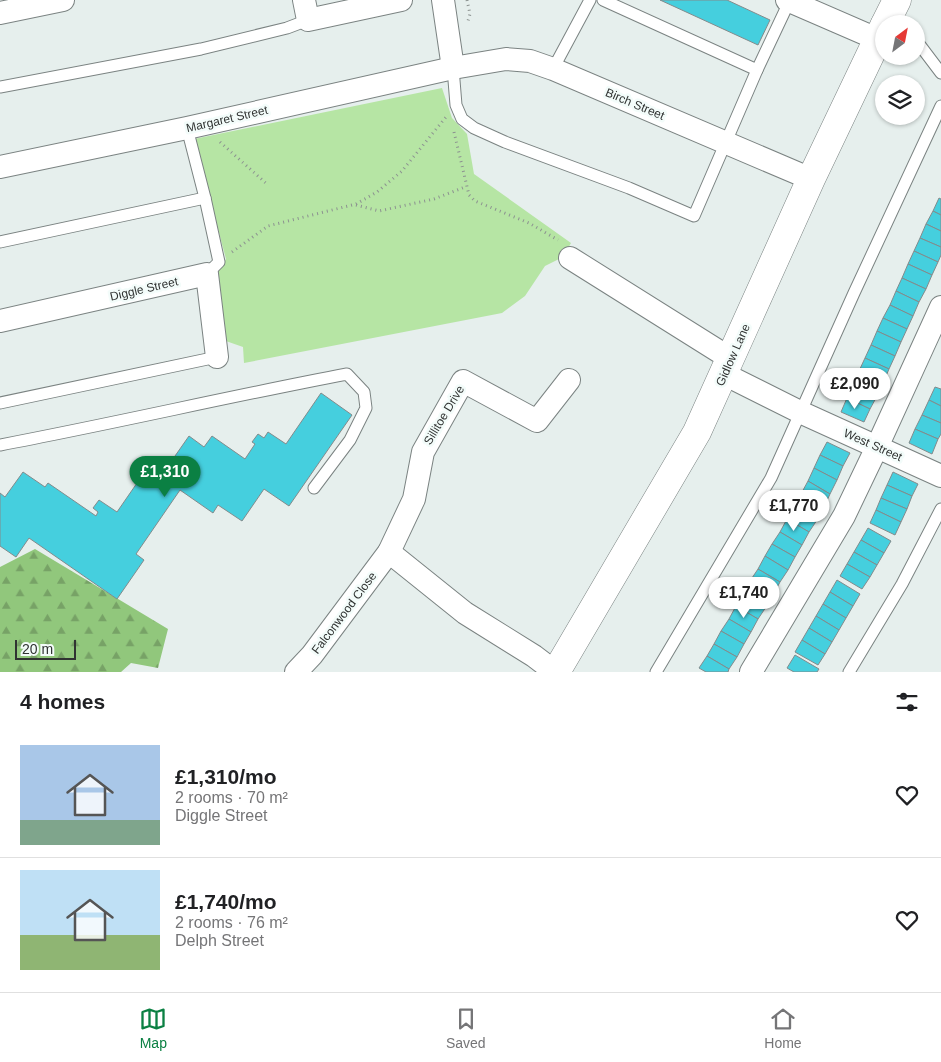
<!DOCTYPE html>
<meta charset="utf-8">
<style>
:root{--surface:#fff;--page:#f2f2f2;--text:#202124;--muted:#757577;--line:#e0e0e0;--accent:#0b8043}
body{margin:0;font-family:Helvetica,sans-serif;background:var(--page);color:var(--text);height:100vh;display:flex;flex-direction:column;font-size:19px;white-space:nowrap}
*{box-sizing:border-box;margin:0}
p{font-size:16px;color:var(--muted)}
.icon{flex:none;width:28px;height:28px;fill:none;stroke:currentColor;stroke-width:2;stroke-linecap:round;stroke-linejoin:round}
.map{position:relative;height:672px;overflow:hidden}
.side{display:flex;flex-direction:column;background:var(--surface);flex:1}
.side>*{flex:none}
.needle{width:32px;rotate:32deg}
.tools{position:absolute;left:875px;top:15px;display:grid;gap:10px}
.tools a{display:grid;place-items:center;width:50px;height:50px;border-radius:50%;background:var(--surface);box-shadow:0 1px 4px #0004;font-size:25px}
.scale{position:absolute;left:15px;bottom:12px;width:61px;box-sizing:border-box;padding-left:5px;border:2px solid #303332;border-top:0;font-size:14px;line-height:18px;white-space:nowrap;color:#303332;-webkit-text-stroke:4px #f3fcfa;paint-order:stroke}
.price{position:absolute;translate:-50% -42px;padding:0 11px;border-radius:18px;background:#fff;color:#222;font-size:16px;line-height:32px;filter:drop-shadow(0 1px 2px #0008)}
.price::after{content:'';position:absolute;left:50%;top:30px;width:15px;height:11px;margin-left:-8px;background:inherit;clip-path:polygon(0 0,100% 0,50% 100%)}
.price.active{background:var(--accent);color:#fff}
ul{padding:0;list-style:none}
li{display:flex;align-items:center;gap:15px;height:125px;padding:0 20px}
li+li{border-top:1px solid var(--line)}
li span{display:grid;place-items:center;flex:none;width:140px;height:100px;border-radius:0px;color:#555}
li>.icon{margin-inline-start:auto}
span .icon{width:60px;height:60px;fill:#fffc;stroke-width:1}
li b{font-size:21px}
h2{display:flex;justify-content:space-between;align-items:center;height:60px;padding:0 20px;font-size:21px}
.tabs{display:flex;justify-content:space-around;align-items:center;height:70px;border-top:1px solid var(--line);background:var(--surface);font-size:14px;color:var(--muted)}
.tabs a{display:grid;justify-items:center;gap:2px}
.tabs .active{color:var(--accent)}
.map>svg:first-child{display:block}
.forest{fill:url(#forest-firs)}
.green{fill:#b6e5a4}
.building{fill:#45cfde;stroke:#828b8c}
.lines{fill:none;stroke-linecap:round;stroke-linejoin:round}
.service-casing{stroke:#7b8382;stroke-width:13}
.minor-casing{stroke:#7b8382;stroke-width:24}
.tertiary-casing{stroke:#7b8382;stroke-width:29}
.path{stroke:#8c9290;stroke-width:3;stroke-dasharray:1 4;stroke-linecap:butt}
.service{stroke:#fff;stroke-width:11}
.minor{stroke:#fff;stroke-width:22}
.tertiary{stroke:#fff;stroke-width:28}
.labels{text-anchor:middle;stroke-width:5;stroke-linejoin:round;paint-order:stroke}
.street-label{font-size:12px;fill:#303332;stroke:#f3fcfa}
</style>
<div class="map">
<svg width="941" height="672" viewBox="0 0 941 672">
<defs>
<pattern id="forest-firs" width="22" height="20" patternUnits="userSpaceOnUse" patternTransform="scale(1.25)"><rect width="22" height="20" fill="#91c77c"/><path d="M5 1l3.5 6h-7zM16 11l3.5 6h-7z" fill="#77a266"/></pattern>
</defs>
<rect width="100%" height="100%" fill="#e6efed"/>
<path class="forest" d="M35,549L168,629L158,668L131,663L121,672H0V567Z"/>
<path class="green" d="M442,88L452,118L467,134L474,174L571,243L563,257L545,266L525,296L502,313L244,363L243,347L223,340L215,276L226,259L194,139Z"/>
<g class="building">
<path d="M660,0H727L770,20L758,45Z"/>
<path d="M939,198L941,199V215L933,211Z"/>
<path d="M933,211L941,215V231L926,224Z"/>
<path d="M926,224L941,231V247L920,238Z"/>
<path d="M920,238L941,247V255L938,262L914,251Z"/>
<path d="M914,251L938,262L932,275L908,264Z"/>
<path d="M908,264L932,275L926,289L902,278Z"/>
<path d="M902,278L926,289L919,302L896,291Z"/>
<path d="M896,291L919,302L913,316L890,305Z"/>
<path d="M890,305L913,316L907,329L883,318Z"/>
<path d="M883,318L907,329L901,342L877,331Z"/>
<path d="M877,331L901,342L895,356L871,345Z"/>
<path d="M871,345L895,356L889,369L865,358Z"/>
<path d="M865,358L889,369L883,383L859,371Z"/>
<path d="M859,371L883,383L877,396L853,385Z"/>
<path d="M853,385L877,396L870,409L847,398Z"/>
<path d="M935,387L941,389V406L929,400Z"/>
<path d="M321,393L352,415L289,506L264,489L242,521L218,505L213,513L180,490L136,554L144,560L117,599L29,538L16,557L0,546V493L5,497L23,472L45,487L48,483L96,516L98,512L93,508L99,500L117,512L155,457L168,466L189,436L204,447L212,436L245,459L255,444L252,442L258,434L264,438L268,432L286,444Z"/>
<path d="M847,398L870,409L864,422L841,412Z"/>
<path d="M929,400L941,406V423L922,415Z"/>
<path d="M922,415L941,423V434L938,439L915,429Z"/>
<path d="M915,429L938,439L932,454L909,443Z"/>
<path d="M827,442L850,453L843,466L820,455Z"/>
<path d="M820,455L843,466L837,480L814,468Z"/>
<path d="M814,468L837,480L830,494L808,481Z"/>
<path d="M893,472L918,484L912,496L887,485Z"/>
<path d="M808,481L830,494L824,507L801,494Z"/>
<path d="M887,485L912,496L907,509L881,498Z"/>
<path d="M801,494L824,507L817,520L794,507Z"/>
<path d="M881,498L907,509L901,522L876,510Z"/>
<path d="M794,507L817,520L809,532L787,519Z"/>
<path d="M876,510L901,522L895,535L870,523Z"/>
<path d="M787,519L809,532L802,545L780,532Z"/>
<path d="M868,528L891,541L884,553L861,540Z"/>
<path d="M780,532L802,545L795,557L772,544Z"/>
<path d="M861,540L884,553L877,565L854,552Z"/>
<path d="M772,544L795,557L788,570L765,556Z"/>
<path d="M854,552L877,565L870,577L847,564Z"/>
<path d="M765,556L788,570L780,582L758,569Z"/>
<path d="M847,564L870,577L862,589L840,576Z"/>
<path d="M758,569L780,582L773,595L750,581Z"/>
<path d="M837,580L860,594L853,606L830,592Z"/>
<path d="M750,581L773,595L766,607L743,594Z"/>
<path d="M830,592L853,606L846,618L823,604Z"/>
<path d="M743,594L766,607L758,619L736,606Z"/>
<path d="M823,604L846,618L839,630L816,616Z"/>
<path d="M736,606L758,619L751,632L729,619Z"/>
<path d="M816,616L839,630L832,642L809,628Z"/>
<path d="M729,619L751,632L744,644L721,631Z"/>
<path d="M809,628L832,642L825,654L802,640Z"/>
<path d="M721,631L744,644L737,657L714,644Z"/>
<path d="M802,640L825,654L818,665L795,652Z"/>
<path d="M714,644L737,657L729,669L707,656Z"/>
<path d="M795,655L819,669L817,672H794L787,668Z"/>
<path d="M707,656L729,669L728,672H706L699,668Z"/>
</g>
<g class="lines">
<defs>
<g id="service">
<path d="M603,0L757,70"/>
<path d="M916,40L941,73"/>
<path d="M453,68L456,105L462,119L474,128L505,142L629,188L694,216L757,70L790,0"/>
<path d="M553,69L590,0"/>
<path d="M0,87L201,49L287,28L308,20"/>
<path d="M187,128L205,198L219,262L207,274"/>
<path d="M0,242L205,198"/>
<path d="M0,403L217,357"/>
<path d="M0,445C116,423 231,396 347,374L364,392L366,408L350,440L314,488"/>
<path d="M656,672L771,478L854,293L941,106"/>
<path d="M849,672L902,584L941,509"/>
</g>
<g id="minor">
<path d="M304,0L308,20L401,0"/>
<path d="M443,0L453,68"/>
<path d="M787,0L877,39"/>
<path d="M0,13L63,0"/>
<path d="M0,167L187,128L453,68L506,59L530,61L553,69L811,179"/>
<path d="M570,258L731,359"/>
<path d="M0,321L207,274L217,357"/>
<path d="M724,374L800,412L941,476"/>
<path d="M296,672L312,655L389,552"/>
<path d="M555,672L534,656L465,613L389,552L414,499L423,452L463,381L537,421L569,380"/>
<path d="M751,672L844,516L877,447L941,307"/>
</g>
<g id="tertiary">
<path d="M885,24L897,0"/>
<path d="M556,672L697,432L811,179L884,26"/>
</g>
</defs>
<use href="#service" class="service-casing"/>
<use href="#minor" class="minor-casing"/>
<use href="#tertiary" class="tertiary-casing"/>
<g class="path">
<path d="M467,0L470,14L468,21"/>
<path d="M454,132L469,195L475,201L529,223L558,240"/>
<path d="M220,142L268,185"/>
<path d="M356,205L379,211L434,199L465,187"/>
<path d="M232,252L268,226L356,204L377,192L402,171L446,117"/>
</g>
<use href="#service" class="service"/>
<use href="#minor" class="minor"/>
<use href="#tertiary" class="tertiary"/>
</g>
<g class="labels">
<g class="street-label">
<text transform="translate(635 104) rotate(23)" y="4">Birch Street</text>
<text transform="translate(227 119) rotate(-13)" y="4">Margaret Street</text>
<text transform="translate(144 289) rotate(-13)" y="4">Diggle Street</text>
<text transform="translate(733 355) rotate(-66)" y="4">Gidlow Lane</text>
<text transform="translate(444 415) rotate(-59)" y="4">Sillitoe Drive</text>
<text transform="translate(873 445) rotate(24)" y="4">West Street</text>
<text transform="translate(344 613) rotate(-53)" y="4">Falconwood Close</text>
</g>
</g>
</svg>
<div class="tools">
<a><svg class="needle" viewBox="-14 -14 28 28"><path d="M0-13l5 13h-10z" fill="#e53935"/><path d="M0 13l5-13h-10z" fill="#757577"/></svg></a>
<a><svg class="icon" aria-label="layers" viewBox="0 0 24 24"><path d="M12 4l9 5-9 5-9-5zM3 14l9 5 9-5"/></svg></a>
</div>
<div class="scale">20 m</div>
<b class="price" style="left:855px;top:410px">£2,090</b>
<b class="price active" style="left:165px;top:498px">£1,310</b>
<b class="price" style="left:794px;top:532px">£1,770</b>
<b class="price" style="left:744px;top:619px">£1,740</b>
</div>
<section class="side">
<h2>4 homes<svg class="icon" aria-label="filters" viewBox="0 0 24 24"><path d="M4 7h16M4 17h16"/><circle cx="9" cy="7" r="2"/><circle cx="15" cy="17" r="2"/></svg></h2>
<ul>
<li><span style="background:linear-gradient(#a9c7e8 75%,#7fa58c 0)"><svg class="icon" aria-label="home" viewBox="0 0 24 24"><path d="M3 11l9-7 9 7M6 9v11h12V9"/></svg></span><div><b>£1,310/mo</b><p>2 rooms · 70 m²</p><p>Diggle Street</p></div><svg class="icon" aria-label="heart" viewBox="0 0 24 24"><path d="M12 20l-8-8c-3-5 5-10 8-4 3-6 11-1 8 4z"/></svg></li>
<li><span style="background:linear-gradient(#bfe0f5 65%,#8fb573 0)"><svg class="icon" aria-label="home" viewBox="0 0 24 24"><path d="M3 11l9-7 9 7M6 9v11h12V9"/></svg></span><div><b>£1,740/mo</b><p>2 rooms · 76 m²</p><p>Delph Street</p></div><svg class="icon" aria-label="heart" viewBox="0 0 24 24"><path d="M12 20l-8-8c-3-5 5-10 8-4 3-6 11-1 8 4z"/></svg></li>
</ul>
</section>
<nav class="tabs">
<a class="active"><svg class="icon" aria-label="map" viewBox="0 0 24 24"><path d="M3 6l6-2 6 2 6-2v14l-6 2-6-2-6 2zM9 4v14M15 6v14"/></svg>Map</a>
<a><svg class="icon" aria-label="saved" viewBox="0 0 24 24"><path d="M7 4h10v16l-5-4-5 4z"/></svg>Saved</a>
<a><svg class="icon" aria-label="home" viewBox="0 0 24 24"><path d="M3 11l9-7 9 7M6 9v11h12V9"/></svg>Home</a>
</nav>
